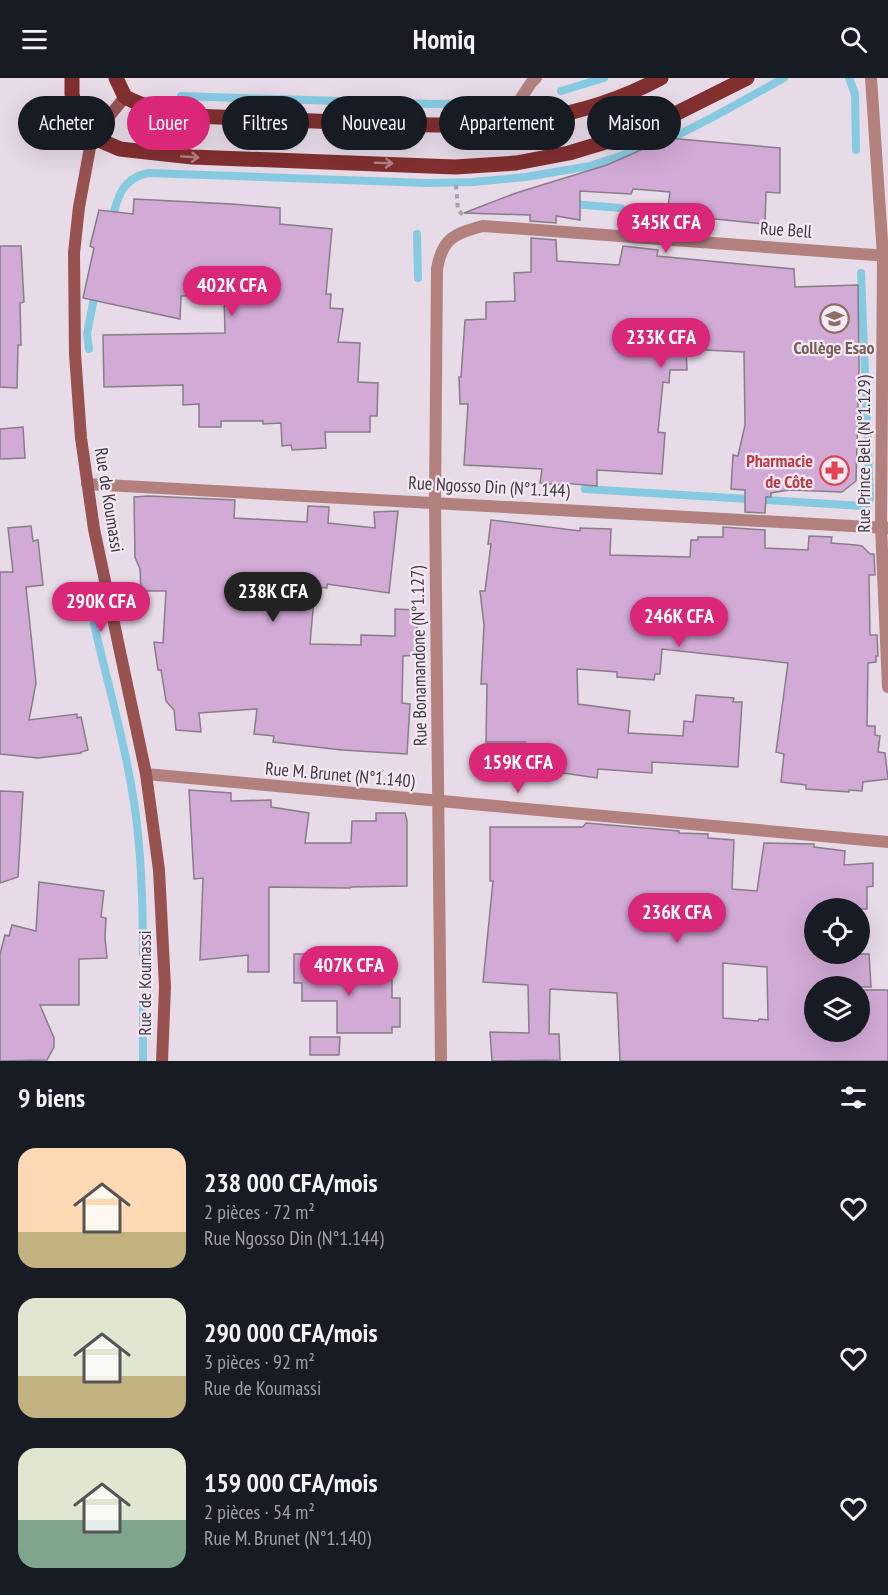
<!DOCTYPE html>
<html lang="fr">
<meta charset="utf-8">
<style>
:root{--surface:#171b24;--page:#20242c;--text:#f1f3f6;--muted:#9ea1a6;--accent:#db2777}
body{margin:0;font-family:"PT Sans Narrow",sans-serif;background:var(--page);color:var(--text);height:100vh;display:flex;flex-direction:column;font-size:22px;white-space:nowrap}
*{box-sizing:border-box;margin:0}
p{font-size:20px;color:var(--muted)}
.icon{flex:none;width:33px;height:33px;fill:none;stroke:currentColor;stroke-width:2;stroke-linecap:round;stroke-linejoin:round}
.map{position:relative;height:983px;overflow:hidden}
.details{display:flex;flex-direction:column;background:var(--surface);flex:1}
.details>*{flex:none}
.guide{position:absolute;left:18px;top:18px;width:852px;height:54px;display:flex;gap:12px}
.tools{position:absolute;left:804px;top:820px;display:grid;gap:12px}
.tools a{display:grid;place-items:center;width:66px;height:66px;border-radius:50%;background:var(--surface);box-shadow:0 6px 24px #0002;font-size:30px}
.price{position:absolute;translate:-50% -51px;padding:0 14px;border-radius:21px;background:var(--accent);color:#fff;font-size:20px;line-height:39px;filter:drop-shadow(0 2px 3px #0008)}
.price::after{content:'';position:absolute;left:50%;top:36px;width:18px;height:14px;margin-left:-9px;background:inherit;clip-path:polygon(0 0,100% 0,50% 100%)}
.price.active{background:#222;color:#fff}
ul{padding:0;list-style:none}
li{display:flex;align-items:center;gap:18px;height:150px;padding:0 18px}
li span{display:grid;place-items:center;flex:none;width:168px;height:120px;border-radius:18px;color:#555}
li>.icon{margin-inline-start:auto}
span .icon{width:72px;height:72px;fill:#fffc;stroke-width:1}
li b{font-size:26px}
h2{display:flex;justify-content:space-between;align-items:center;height:72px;padding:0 18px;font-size:26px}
.chip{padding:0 21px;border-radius:27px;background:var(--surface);box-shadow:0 6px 24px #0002;font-size:21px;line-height:54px}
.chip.active{background:var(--accent);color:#fff}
header{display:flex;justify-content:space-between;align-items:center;height:78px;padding:0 18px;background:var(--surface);font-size:27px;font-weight:700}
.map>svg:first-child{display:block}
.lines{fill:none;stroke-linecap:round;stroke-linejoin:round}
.stream{stroke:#86cae2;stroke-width:8}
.building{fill:#d2aad6;stroke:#877d88;stroke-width:1.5;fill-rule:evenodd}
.path{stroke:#a8a0a9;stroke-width:4;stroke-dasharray:4.5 4.5;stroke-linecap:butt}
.lane{stroke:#b2817e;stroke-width:12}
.street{stroke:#b2817e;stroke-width:12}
.secondary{stroke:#975250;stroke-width:12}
.primary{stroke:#822f30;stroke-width:15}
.oneway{stroke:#b58288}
.labels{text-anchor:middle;stroke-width:4.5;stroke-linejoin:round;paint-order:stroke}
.street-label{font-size:18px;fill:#3d393d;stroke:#f3e8f4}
.education-label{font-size:18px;font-weight:bold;fill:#785e54;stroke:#f3e8f4}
.health-label{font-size:18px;font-weight:bold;fill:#be3a42;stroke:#f3e8f4;text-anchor:end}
</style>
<header><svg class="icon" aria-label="menu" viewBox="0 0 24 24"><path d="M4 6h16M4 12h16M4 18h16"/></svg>Homiq<svg class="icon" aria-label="search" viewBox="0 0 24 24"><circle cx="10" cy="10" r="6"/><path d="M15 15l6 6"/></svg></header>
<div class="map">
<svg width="888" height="983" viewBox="0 0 888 983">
<rect width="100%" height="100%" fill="#e6dbe7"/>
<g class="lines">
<g class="stream">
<path d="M849,0L855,16L856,72"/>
<path d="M561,13L604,0"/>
<path d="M181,18L431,26L488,25"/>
<path d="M572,126L621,130"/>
<path d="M112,142C117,119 123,100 148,95L427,105L473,104L526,99L590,88L668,62L715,38L784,0"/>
<path d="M417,156L418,200"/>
<path d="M89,271L87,256L95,215"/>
<path d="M585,411L862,428L867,426L870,421L869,397L861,195"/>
<path d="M94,546C108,607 126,669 135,731C142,780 143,829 143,878"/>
<path d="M143,927V983"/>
</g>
</g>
<g class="building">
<path d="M668,60L780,70V115L766,114L765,146L667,136L670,114L647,112L633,111L631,116L580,113V142L556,138V145L530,143V137L464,135L516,115L607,87Z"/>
<path d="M134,121L232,126L280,130V146L332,151L326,216H331L330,230L343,231L338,264L360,265L358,304L378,305L377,338H370V354H325L326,370L292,372L291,367L282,368L281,345L263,346V343H221V349H199V326L183,327V307L104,309L103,257L225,255L224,217L181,218L180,241L83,220L94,170L90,168L99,132L133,136Z"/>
<path d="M531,160L556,162L557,183L619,187L623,168L658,172L657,178L794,191L795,209L858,207L859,289L856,403L842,414L789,412L771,415V419H766L765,435L745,434V412L731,411L733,377L738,378L745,347L744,274L686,271L687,292H670L669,305L663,304L658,354L665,355L662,396L597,392V408L562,405V407L540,405L542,391L464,387L468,326H460L459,299H461L465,242L486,241V224L515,223L514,195L531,194Z"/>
<path d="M0,168H21L24,224L20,225L21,267H18L17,310L0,309Z"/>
<path d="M23,349L25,380L0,381V351Z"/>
<path d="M149,418L235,422L234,440L307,444L308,428L329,429L328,445L375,450L374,434L398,433L389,515L327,506V510L315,509L310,566L361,567V557L395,558V531L417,532V559H421V577L403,578L402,625L410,626L407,676L342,672L273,664L274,658L254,656L257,631L199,635L201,654L176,652L174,632L166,623L161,592H158L154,564L163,565L166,513H141L140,491L135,479L134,419Z"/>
<path d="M491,442L580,453V450L611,451L610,477L690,479L691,462H698V459H723V449L765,452V470L808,472L809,458L832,459L831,465L856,467L862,468L870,476H874L875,497H869L870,557H877L878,578H876V584L868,585L867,648H875V657L880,658L878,674L885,675L888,701L863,704L862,713L849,712V714L806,711V707L781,704L784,676L776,674L788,585L662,571L660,596H655L654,602L617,599V594L577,591L578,626L630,633L628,655L683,658L684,643L693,644L696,617L734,620L733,624H742L738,689L652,684V695L598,691L597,700L563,695L556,687L538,688V682L526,683L525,664H486L487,606H481L484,547L480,513H485L491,466H488Z"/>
<path d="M31,448L33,463L38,462L43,507L26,509L36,605L29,642L77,636V640L81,639L88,672L81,674V675L38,680L0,676V494H13L8,450Z"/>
<path d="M189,712L231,715V723L271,722V729L309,735L305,765H351L352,743H376V735H405L407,743V808L351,809L350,810L269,809V894H248V877L200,882L203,800L194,801Z"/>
<path d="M0,713L23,714L18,799L0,805Z"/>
<path d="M586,745L679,753V755L708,756V760L734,762L732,811L757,813L764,765L814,766V769L845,773L844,787L873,785V808L867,809V831H814V876H869L871,909H814V954H860V912H888V983H620L617,915L550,911L549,956H559L560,982L492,983L490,954L529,955L528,907L483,904L493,803H490V749H583ZM723,885L767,889L768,942L759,941L758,943L723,940Z"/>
<path d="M39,804L104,813L101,839L106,840L105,859L107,880L79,881V927H40L54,960V969L47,982L0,983V876L5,857L9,858L12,847L36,853Z"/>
<path d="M294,876H326V901L392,902V920H400V949H392V955H337V923H302V905H294Z"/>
<path d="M310,959H340L339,977H310Z"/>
</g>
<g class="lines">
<path class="path" d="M456,107L458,132L463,137"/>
<path class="lane" d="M504,46L531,5L536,0"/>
<g class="street">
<path d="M871,0L883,178L881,449L888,609"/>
<path d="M87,406L888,450"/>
<path d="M146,696L888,764"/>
<path d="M441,983L435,424L437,191C442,161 454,155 483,148L888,178"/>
</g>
<path class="secondary" d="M125,19L92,59L79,129L74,175L75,276L81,360L94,451L146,696L159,792L165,909L162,983"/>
<g class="primary">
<path d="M72,0V16L77,37L92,59L120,71L192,79L455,89L516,85L569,75L622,59L667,40L747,0"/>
<path d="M116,0L125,19C149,31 167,35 193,38C250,40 306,43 362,45C469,49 563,53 661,0"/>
</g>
</g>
<defs><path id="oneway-shaft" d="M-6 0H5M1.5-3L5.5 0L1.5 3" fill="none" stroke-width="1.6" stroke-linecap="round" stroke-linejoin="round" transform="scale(1.5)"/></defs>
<g class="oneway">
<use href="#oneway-shaft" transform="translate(190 79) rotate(4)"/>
<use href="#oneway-shaft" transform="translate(384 85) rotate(2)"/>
</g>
<defs>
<symbol id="school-ring" viewBox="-11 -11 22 22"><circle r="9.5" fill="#f3e8f4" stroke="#8d6e63" stroke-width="1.5"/><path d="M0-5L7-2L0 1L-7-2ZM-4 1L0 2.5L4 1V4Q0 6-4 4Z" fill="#8d6e63"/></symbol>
<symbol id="pharmacy-ring" viewBox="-11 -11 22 22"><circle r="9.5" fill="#f3e8f4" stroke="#e0444e" stroke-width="1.5"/><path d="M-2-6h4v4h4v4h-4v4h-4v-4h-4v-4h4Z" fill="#e0444e"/></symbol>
</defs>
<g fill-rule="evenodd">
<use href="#school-ring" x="818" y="224" width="33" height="33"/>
<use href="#pharmacy-ring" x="818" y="376" width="33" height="33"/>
</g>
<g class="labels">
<g class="street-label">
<text transform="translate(786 152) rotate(4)" y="6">Rue Bell</text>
<text transform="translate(864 376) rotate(-90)" y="6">Rue Prince Bell (N°1.129)</text>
<text transform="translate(489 409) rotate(3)" y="6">Rue Ngosso Din (N°1.144)</text>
<text transform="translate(109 422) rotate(81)" y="6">Rue de Koumassi</text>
<text transform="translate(419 578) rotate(-91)" y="6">Rue Bonamandone (N°1.127)</text>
<text transform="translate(340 697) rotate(5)" y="6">Rue M. Brunet (N°1.140)</text>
<text transform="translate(145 905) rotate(-90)" y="6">Rue de Koumassi</text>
</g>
<g class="education-label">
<text x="834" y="276">Collège Esao</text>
</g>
<g class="health-label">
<text x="813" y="389">Pharmacie<tspan x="813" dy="21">de Côte</tspan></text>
</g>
</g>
</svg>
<div class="tools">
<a><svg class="icon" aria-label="locate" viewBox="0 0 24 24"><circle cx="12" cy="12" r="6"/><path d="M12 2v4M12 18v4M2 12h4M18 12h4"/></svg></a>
<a><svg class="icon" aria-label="layers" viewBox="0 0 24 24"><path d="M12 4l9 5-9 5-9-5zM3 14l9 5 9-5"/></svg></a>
</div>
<b class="price" style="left:666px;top:176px">345K CFA</b>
<b class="price" style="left:232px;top:239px">402K CFA</b>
<b class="price" style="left:661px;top:291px">233K CFA</b>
<b class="price active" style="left:273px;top:545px">238K CFA</b>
<b class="price" style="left:101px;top:555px">290K CFA</b>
<b class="price" style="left:679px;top:570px">246K CFA</b>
<b class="price" style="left:518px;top:716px">159K CFA</b>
<b class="price" style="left:677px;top:866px">236K CFA</b>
<b class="price" style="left:349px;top:919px">407K CFA</b>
<div class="guide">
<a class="chip">Acheter</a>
<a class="chip active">Louer</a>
<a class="chip">Filtres</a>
<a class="chip">Nouveau</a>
<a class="chip">Appartement</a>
<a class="chip">Maison</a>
</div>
</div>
<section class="details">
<h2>9 biens<svg class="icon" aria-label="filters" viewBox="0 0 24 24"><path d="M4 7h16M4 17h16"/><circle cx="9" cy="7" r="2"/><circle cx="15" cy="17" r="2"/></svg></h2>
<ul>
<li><span style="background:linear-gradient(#ffd9b3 70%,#c2b280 0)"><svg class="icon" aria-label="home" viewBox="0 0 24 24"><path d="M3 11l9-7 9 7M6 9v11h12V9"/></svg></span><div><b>238 000 CFA/mois</b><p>2 pièces · 72 m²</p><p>Rue Ngosso Din (N°1.144)</p></div><svg class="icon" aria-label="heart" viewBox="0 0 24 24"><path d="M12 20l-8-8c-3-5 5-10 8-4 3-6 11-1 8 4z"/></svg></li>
<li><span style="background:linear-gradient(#dfe7d0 65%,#c2b280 0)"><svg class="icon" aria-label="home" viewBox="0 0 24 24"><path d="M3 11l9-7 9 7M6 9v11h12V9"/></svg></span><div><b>290 000 CFA/mois</b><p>3 pièces · 92 m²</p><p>Rue de Koumassi</p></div><svg class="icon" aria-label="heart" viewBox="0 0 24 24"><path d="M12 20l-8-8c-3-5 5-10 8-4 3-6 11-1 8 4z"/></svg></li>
<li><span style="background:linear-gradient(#dfe7d0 60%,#7fa58c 0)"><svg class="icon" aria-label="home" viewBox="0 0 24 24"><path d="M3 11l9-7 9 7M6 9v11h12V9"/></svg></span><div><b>159 000 CFA/mois</b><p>2 pièces · 54 m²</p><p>Rue M. Brunet (N°1.140)</p></div><svg class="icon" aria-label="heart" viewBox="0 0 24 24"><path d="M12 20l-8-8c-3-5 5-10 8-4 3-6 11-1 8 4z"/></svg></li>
</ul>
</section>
